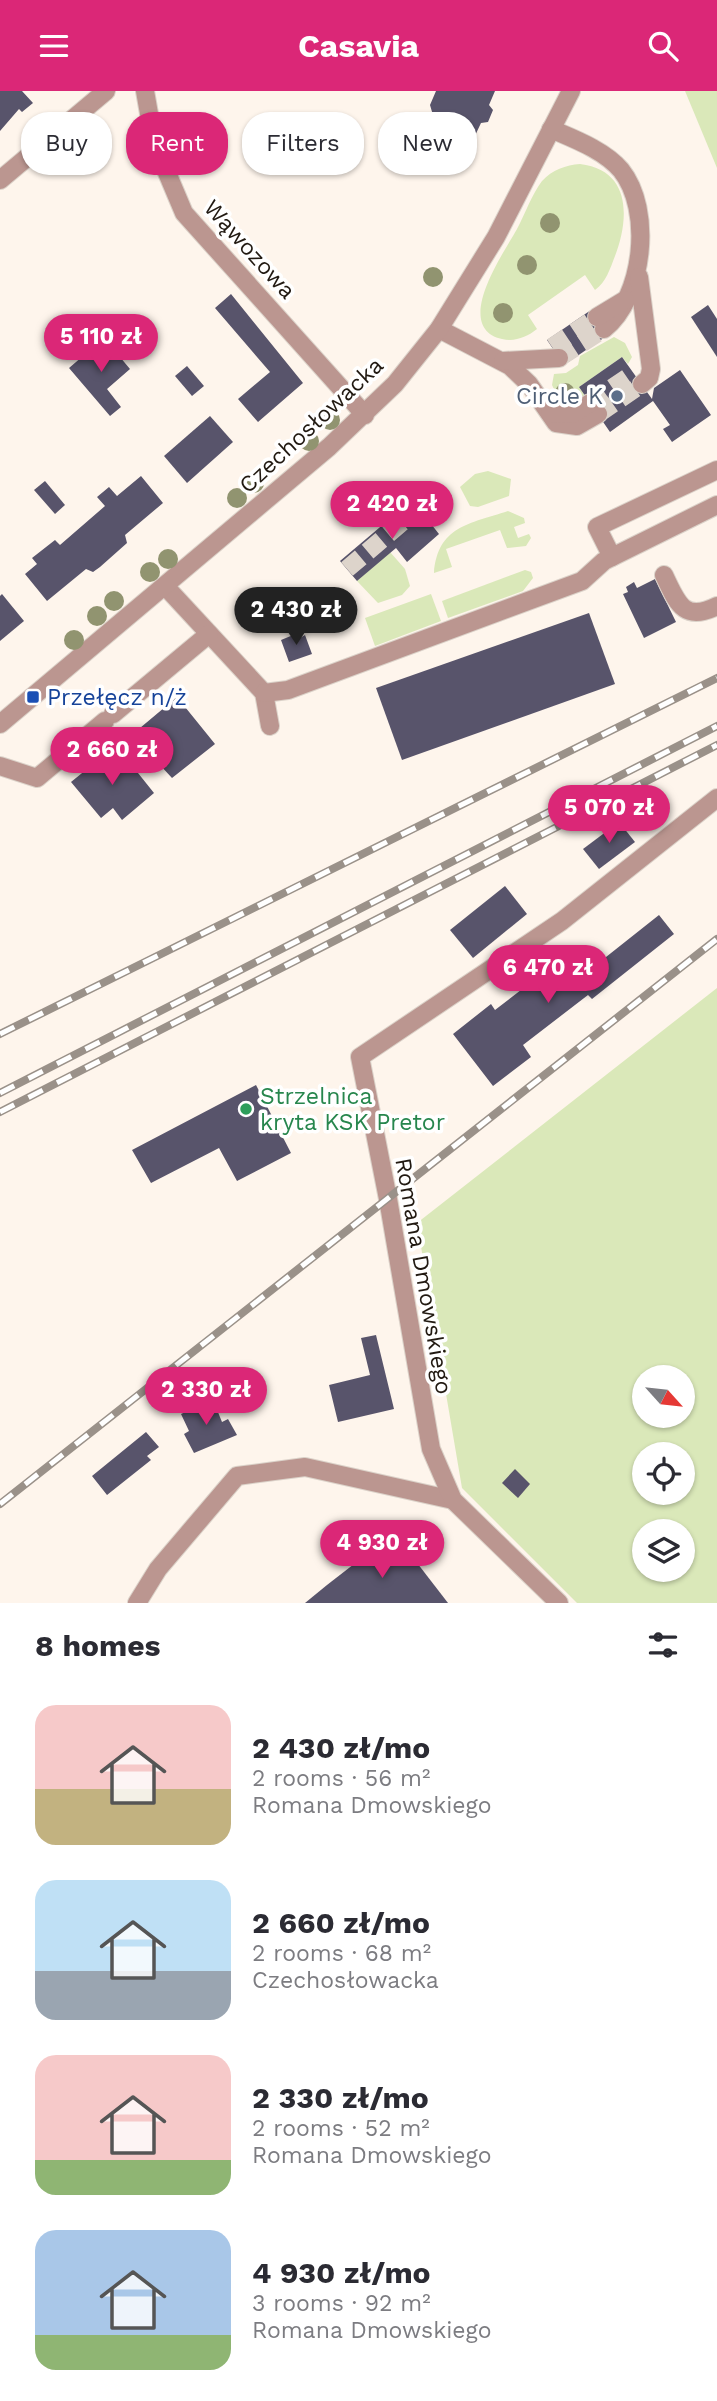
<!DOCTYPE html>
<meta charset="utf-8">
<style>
:root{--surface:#fff;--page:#f2f2f3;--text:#2b2b33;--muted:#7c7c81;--accent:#db2777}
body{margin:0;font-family:"Work Sans",sans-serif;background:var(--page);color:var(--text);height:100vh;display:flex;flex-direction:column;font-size:26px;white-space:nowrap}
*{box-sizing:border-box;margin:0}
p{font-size:23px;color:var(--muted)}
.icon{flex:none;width:38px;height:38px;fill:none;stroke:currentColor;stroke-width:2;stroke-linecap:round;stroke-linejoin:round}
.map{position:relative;height:1512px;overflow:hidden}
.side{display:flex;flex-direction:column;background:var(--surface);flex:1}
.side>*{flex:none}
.top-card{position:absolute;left:21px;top:21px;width:676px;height:63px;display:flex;gap:14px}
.needle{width:46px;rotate:117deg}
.fabs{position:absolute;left:632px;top:1274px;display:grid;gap:14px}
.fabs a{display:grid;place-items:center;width:63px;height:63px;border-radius:50%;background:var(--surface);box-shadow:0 2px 5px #0004;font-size:35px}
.price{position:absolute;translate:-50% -60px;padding:0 16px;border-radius:24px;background:var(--accent);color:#fff;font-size:23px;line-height:46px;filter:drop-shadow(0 2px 4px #0008)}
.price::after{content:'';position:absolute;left:50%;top:42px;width:21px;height:16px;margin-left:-10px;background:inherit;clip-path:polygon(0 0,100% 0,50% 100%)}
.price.on{background:#222;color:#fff}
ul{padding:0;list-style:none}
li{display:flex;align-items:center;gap:21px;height:175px;padding:0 35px}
li span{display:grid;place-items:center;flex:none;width:196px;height:140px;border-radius:21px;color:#555}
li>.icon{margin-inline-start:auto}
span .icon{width:84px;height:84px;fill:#fffc;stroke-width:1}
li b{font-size:30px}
h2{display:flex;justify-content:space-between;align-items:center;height:84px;padding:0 35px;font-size:30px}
.chip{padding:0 24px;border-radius:28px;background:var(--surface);box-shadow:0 2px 5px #0004;font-size:24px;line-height:63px}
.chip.on{background:var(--accent);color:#fff}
header{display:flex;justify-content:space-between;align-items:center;height:91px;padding:0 35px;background:var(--accent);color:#fff;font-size:32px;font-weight:700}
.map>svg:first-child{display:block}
.green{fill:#dae8b9;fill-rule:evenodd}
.building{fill:#58546b}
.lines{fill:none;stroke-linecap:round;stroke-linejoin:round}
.minor-tunnel{stroke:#ddd4cb;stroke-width:18;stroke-dasharray:18 9;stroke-linecap:butt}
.minor-casing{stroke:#dbd2c9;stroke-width:20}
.minor{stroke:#bb9690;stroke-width:18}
.rail-casing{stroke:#9a9189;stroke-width:8}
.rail{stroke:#fff;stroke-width:5;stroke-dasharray:16;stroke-linecap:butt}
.tree{fill:#919470}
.service-dot{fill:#5c6f8a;stroke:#fff;stroke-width:2.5}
.transit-dot{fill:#1a4fb4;stroke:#fff;stroke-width:2.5}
.leisure-dot{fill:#2e9e5b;stroke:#fff;stroke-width:2.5}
.labels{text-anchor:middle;stroke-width:7;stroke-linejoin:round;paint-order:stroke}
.street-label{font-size:23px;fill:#211911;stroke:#fff}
.service-label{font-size:23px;fill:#4e5e75;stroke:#fff;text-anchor:end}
.transit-label{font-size:23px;fill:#164399;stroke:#fff;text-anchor:start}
.leisure-label{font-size:23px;fill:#27864d;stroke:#fff;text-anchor:start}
</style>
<header><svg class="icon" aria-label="menu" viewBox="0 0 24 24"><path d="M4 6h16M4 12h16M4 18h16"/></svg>Casavia<svg class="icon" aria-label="search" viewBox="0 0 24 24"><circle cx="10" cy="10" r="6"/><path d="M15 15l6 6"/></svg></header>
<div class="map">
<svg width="717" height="1512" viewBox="0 0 717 1512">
<rect width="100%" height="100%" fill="#fef5ec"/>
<g class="green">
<path d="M685,0H717V77Z"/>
<path d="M580,73C632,79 629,129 615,165C610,178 606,191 595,199L585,184L528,224L537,238C527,246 515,251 502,248C451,236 505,160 517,138C525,123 532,103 542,90C552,79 566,74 580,73Z"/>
<path d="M614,246L625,252L632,266L628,273L622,266L579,296L585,305L575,311L559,308L552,294L554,283L566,282L578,274L580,265Z"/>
<path d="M488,380L511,388L509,405L478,416L470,415L460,396L475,383Z"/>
<path d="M508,420L524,427L525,432L514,436L518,447L529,443L531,447L526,455L507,457L500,439L446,458L452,476L434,482C438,435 469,433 508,420Z"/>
<path d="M390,461L405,478L410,495L402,504L378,512L357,490Z"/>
<path d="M525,479L531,481L533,487L523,500L448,527L442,510Z"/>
<path d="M431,503L441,530L375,555L365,527Z"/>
<path d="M717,897V1512H577L462,1397L417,1132ZM644,1286H682V1325H644ZM644,1363H682V1402H644ZM644,1440H682V1479H644Z"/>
</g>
<g class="building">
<path d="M0,0H22L33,12L22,21L19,18L0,40Z"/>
<path d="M436,0H495L489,14L493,19L488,31L481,32L472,51L435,31L430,14Z"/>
<path d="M231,203L303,292L258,331L238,308L270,281L215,217Z"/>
<path d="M708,214L717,228V266L691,226Z"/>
<path d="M591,219L608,244L564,274L547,249Z"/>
<path d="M104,247L130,278L107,298L121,316L110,325L69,277Z"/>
<path d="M622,266L652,308L654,297L680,279L711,324L672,351L663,338L670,334L653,310L610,341L579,296Z"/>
<path d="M187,275L204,295L192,305L175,285Z"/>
<path d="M210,325L233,351L187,392L164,365Z"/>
<path d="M141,385L163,412L125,444L127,452L100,476L93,481L86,478L47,510L25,483L37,473L32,467L55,449L60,454L105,415L97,406L109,396L117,405Z"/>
<path d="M45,390L65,414L55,423L34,399Z"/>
<path d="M412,409L439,443L407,471L396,457L357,490L340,470Z"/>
<path d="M655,488L676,531L644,547L623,503L628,501L626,496L634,491L637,497Z"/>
<path d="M2,503L24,530L0,550V505Z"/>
<path d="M589,522L615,593L402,669L376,597Z"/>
<path d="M298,542L300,547L305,544L312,563L289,571L281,549Z"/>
<path d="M177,606L215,653L172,687L147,660L154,654L140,637Z"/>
<path d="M108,661L122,678L130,672L154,702L122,729L113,717L101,727L71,691Z"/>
<path d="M619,731L635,751L599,778L583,758Z"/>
<path d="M505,795L527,823L473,867L450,839Z"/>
<path d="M659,824L674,843L592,908L588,904L523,954L531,966L493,995L453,943L491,913L495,919L561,868L577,889Z"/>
<path d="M256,994L291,1062L237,1090L219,1057L151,1092L132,1059Z"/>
<path d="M376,1244L394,1318L338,1331L329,1294L370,1284L361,1247Z"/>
<path d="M213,1309L222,1331L228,1328L237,1344L194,1362L184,1343L189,1340L181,1323Z"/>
<path d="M146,1341L159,1356L147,1365L151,1369L107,1404L92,1385Z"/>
<path d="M515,1378L530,1393L518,1407L502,1392Z"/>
<path d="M394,1442L448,1512H305L327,1494Z"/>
</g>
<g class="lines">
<g class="minor-tunnel">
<path d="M552,256L597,226"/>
<path d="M559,267L604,238"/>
<path d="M590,312L634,282"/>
<path d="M598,323L642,293"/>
<path d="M347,478L419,417"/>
</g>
<defs>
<g id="minor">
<path d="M145,0L154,51L184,122L365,324"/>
<path d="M551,38C574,48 604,59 621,79C653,119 644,206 604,238"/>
<path d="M0,89L106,0"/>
<path d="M639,186L651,278L649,287L642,293"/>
<path d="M597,226L625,209"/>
<path d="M439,238L510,275L529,293L556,332L577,335L598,323"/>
<path d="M503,270L559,267"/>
<path d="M550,322L573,323L590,312"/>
<path d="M612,466L597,436L717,379"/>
<path d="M664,484C677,511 683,532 717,515"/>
<path d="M165,495L264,602L270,635"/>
<path d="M264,602L288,599L582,490L604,470L717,414"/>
<path d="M113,623L209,543"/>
<path d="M0,633L329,356L395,293L439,238L496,146L571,0"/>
<path d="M0,675L37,687L105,630"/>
<path d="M137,1512L158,1478L237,1385L305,1376L453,1409"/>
<path d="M559,1512L453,1409L431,1358L388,1108L360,966L562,830L717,707"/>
</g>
</defs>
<use href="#minor" class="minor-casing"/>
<use href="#minor" class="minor"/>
<defs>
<g id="rail">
<path d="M0,943L717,587"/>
<path d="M0,1002L717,635"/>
<path d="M0,1021L717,654"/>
<path d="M0,1413L717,848"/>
</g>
</defs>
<use href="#rail" class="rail-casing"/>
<use href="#rail" class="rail"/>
</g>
<g class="tree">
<circle cx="550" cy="132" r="10"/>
<circle cx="527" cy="174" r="10"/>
<circle cx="433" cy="186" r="10"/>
<circle cx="503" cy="222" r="10"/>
<circle cx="565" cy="302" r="10"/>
<circle cx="330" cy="329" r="10"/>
<circle cx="309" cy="350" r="10"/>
<circle cx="254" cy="392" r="10"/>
<circle cx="237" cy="407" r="10"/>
<circle cx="168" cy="468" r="10"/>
<circle cx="150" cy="481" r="10"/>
<circle cx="114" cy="510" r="10"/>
<circle cx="97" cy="525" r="10"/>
<circle cx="74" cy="549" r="10"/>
</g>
<circle class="service-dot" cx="617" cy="305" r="7"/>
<rect class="transit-dot" x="26" y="599" width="14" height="14" rx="3.5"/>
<circle class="leisure-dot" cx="246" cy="1018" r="7"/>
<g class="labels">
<g class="street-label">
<text transform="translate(250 158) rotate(48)" y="8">Wąwozowa</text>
<text transform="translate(311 334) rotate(-43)" y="8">Czechosłowacka</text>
<text transform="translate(424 1185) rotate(80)" y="8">Romana Dmowskiego</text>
</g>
<g class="service-label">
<text x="603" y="313">Circle K</text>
</g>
<g class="transit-label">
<text x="47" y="614">Przełęcz n/ż</text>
</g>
<g class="leisure-label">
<text x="260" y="1013">Strzelnica<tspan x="260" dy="26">kryta KSK Pretor</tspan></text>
</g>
</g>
</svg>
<div class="fabs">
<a><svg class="needle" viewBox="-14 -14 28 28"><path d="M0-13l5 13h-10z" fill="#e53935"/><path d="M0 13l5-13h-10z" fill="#7c7c81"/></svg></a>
<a><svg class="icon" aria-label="locate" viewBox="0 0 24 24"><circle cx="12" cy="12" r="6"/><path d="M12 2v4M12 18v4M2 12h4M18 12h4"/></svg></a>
<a><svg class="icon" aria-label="layers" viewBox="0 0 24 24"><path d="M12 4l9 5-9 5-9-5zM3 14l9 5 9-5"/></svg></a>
</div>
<b class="price" style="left:101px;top:283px">5 110 zł</b>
<b class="price" style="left:392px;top:450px">2 420 zł</b>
<b class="price on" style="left:296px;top:556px">2 430 zł</b>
<b class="price" style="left:112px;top:696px">2 660 zł</b>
<b class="price" style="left:609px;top:754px">5 070 zł</b>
<b class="price" style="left:548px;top:914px">6 470 zł</b>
<b class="price" style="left:206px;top:1336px">2 330 zł</b>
<b class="price" style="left:382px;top:1489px">4 930 zł</b>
<div class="top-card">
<a class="chip">Buy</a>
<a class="chip on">Rent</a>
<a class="chip">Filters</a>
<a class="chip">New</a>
</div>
</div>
<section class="side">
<h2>8 homes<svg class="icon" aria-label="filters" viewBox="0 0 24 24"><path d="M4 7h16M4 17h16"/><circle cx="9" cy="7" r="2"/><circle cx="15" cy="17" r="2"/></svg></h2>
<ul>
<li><span style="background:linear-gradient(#f6c9c9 60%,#c2b280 0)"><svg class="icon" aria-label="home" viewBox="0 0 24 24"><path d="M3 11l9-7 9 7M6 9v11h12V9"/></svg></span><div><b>2 430 zł/mo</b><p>2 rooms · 56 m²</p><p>Romana Dmowskiego</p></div></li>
<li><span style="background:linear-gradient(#bfe0f5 65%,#9aa5b1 0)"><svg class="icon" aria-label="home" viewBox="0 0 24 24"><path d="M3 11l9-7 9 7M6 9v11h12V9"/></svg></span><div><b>2 660 zł/mo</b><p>2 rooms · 68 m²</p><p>Czechosłowacka</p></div></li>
<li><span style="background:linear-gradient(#f6c9c9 75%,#8fb573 0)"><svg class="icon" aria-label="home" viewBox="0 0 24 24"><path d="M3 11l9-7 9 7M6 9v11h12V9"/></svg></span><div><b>2 330 zł/mo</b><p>2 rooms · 52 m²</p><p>Romana Dmowskiego</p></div></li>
<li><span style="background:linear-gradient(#a9c7e8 75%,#8fb573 0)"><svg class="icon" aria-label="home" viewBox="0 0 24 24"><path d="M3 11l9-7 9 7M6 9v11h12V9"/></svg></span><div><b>4 930 zł/mo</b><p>3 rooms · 92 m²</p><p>Romana Dmowskiego</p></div></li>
</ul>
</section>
